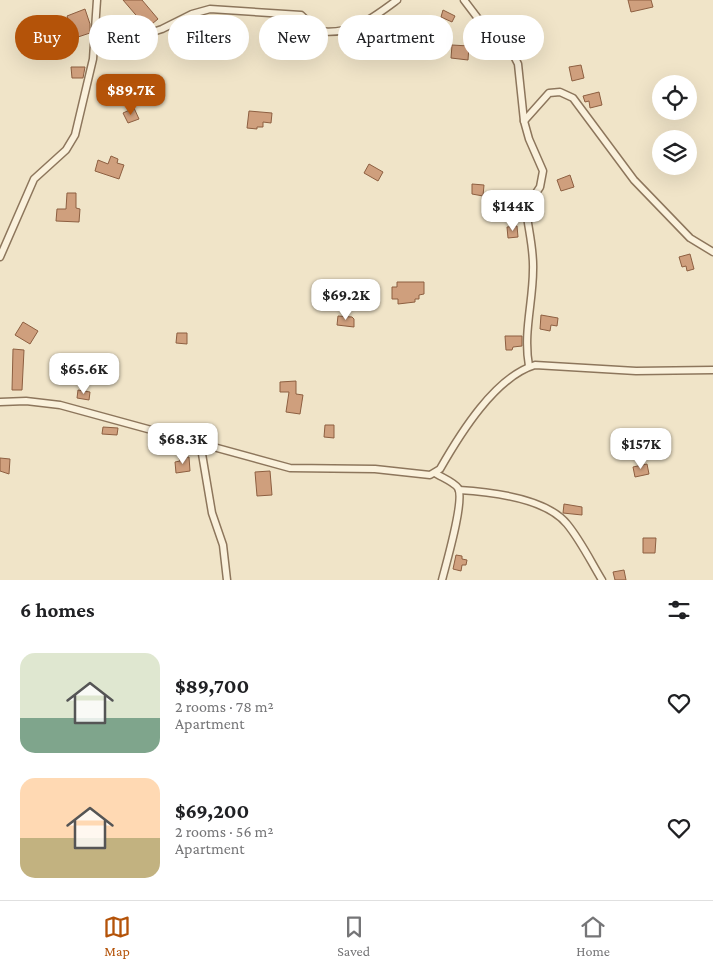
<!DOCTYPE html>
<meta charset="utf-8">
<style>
:root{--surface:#fff;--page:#f6f6f6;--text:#202124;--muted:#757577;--line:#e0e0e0;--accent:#b45309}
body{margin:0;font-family:"Crimson Pro",serif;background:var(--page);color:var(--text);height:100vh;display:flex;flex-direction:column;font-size:19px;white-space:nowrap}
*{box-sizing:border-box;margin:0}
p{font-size:16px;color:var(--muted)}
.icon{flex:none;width:28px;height:28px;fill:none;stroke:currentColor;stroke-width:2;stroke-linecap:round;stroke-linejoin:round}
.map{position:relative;height:580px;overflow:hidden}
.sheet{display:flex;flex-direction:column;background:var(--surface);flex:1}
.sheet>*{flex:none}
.hud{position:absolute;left:15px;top:15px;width:684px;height:45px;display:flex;gap:10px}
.controls{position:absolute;left:652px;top:75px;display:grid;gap:10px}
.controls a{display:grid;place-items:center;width:45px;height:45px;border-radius:50%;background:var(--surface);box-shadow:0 5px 20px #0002;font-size:25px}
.price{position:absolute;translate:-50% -42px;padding:0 11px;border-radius:10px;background:#fff;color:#222;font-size:16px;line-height:32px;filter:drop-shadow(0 1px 2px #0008)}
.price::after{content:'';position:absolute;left:50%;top:30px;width:15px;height:11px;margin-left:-8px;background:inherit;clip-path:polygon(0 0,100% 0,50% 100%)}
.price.active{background:var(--accent);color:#fff}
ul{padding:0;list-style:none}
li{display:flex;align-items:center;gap:15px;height:125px;padding:0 20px}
li span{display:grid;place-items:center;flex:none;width:140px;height:100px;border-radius:15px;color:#555}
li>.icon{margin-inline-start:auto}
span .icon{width:60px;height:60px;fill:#fffc;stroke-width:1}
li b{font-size:21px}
h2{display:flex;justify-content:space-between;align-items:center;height:60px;padding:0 20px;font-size:21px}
.pill{padding:0 18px;border-radius:22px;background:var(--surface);box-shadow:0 5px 20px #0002;font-size:18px;line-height:45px}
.pill.active{background:var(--accent);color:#fff}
.tab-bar{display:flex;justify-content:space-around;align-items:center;height:70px;border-top:1px solid var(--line);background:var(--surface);font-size:14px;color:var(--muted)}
.tab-bar a{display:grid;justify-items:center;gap:2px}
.tab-bar .active{color:var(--accent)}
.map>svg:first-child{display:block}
.building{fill:#cf9f7d;stroke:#8d5f41}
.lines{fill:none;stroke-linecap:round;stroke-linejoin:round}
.minor-casing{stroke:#8d765c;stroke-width:9}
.minor{stroke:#faf1dc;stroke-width:6}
</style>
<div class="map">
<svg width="713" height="580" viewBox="0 0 713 580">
<rect width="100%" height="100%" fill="#f0e4c8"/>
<g class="building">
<path d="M123,0H142L158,19L147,28Z"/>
<path d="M628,0H651L653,7L631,12Z"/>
<path d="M85,9L90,24V33L75,38L67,16Z"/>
<path d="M443,10L455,16L452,22L441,17Z"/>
<path d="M191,22L193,36L183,37L181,25Z"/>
<path d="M452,45L469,46L468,60L451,58Z"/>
<path d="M581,65L584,78L572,81L569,67Z"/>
<path d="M71,67H85L83,78H72Z"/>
<path d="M599,92L602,105L590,108L589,101L585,102L583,96Z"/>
<path d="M134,108L139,119L128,123L123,113Z"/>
<path d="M249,111L272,113L271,123L263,122V127H257V129L247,128Z"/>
<path d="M111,156L118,159L117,163L124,165L119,179L95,171L98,160L108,164Z"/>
<path d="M369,164L383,172L378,181L364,173Z"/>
<path d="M570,175L574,187L561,191L557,180Z"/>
<path d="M472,184L484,185L483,196L472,194Z"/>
<path d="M67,193H76V208L80,209L79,222L56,221L57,209H66Z"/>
<path d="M517,226L518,237L508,238L507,227Z"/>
<path d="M690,254L694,269L687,271L686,266L682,267L679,257Z"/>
<path d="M397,282H424V294L419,295V299H415V302L398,304V299H392V287H397Z"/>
<path d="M541,315L558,318L557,326L551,325L550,331L540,329Z"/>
<path d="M338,316L352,317L354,319V327L337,325Z"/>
<path d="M23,322L38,331L30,344L15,335Z"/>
<path d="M177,333H187V344L176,343Z"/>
<path d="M505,336H522V346L513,347L512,350H506Z"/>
<path d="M13,349L24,350L22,390H12Z"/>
<path d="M296,381V394L303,395L300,414L286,412L289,392H280V382Z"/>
<path d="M78,390L90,392L89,400L77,398Z"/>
<path d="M325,425H334V438L324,437Z"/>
<path d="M103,427L118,428L117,435L102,434Z"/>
<path d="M189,457L190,471L176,473L175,462L180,461L179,458Z"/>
<path d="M0,458L10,459L9,474L0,471Z"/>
<path d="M647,464L649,474L635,477L633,467Z"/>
<path d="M270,471L272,495L257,496L255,472Z"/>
<path d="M564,504L582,507V515L563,513Z"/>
<path d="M643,538H656L655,553H643Z"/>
<path d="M456,555L462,556V559L467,560L466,565H462L461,571L453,569Z"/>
<path d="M624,570L626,580H615L613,572Z"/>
</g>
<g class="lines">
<defs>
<g id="minor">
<path d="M464,0L489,33L513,54L518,64L524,121L529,139L543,171L540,187L526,208C528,229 534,249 533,270C533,302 523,333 529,366"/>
<path d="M94,51L162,29L192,14L210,9L301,15L318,31C350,36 373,18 397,0"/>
<path d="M524,121L549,93L560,92L573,98L634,180L690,238L713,252"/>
<path d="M0,257L34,179L66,150L75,135L93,59L97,0"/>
<path d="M0,402L26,401L60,405L290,468L375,469L430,475L440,469C460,434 495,377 535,365L636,371L713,370"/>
<path d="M200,442L212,513L223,545L227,580"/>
<path d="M435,473C441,477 454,482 458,488C465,500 446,564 442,580"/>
<path d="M459,490C491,492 546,498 567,524C581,541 591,562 602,580"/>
</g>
</defs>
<use href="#minor" class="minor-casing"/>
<use href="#minor" class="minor"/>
</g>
</svg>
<div class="controls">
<a><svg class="icon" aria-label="locate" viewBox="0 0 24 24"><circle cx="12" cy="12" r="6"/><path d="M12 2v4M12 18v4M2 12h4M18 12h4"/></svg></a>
<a><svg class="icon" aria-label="layers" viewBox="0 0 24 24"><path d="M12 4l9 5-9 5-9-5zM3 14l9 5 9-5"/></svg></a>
</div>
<b class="price active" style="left:131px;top:116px">$89.7K</b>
<b class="price" style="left:513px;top:232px">$144K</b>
<b class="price" style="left:346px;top:321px">$69.2K</b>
<b class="price" style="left:84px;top:395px">$65.6K</b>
<b class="price" style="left:183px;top:465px">$68.3K</b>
<b class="price" style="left:641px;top:470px">$157K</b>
<div class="hud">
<a class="pill active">Buy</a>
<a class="pill">Rent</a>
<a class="pill">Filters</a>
<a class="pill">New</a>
<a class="pill">Apartment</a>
<a class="pill">House</a>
</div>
</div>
<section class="sheet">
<h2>6 homes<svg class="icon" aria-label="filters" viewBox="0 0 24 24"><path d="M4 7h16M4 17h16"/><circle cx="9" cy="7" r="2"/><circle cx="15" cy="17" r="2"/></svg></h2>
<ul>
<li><span style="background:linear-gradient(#dfe7d0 65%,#7fa58c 0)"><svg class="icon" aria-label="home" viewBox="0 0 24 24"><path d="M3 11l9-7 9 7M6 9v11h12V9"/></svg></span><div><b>$89,700</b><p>2 rooms · 78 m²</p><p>Apartment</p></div><svg class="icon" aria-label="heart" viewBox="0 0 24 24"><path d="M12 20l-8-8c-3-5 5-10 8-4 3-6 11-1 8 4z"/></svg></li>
<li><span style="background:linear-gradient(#ffd9b3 60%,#c2b280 0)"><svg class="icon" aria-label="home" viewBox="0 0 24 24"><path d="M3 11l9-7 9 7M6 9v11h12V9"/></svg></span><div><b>$69,200</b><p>2 rooms · 56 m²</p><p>Apartment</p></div><svg class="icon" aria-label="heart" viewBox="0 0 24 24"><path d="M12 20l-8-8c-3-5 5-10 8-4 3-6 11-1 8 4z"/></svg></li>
</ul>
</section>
<nav class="tab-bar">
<a class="active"><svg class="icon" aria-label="map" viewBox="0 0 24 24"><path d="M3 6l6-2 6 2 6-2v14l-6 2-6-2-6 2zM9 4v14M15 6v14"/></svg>Map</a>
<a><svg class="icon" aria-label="saved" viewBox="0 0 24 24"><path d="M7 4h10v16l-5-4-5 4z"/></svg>Saved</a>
<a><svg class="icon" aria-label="home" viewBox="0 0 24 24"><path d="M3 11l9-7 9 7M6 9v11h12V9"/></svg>Home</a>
</nav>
